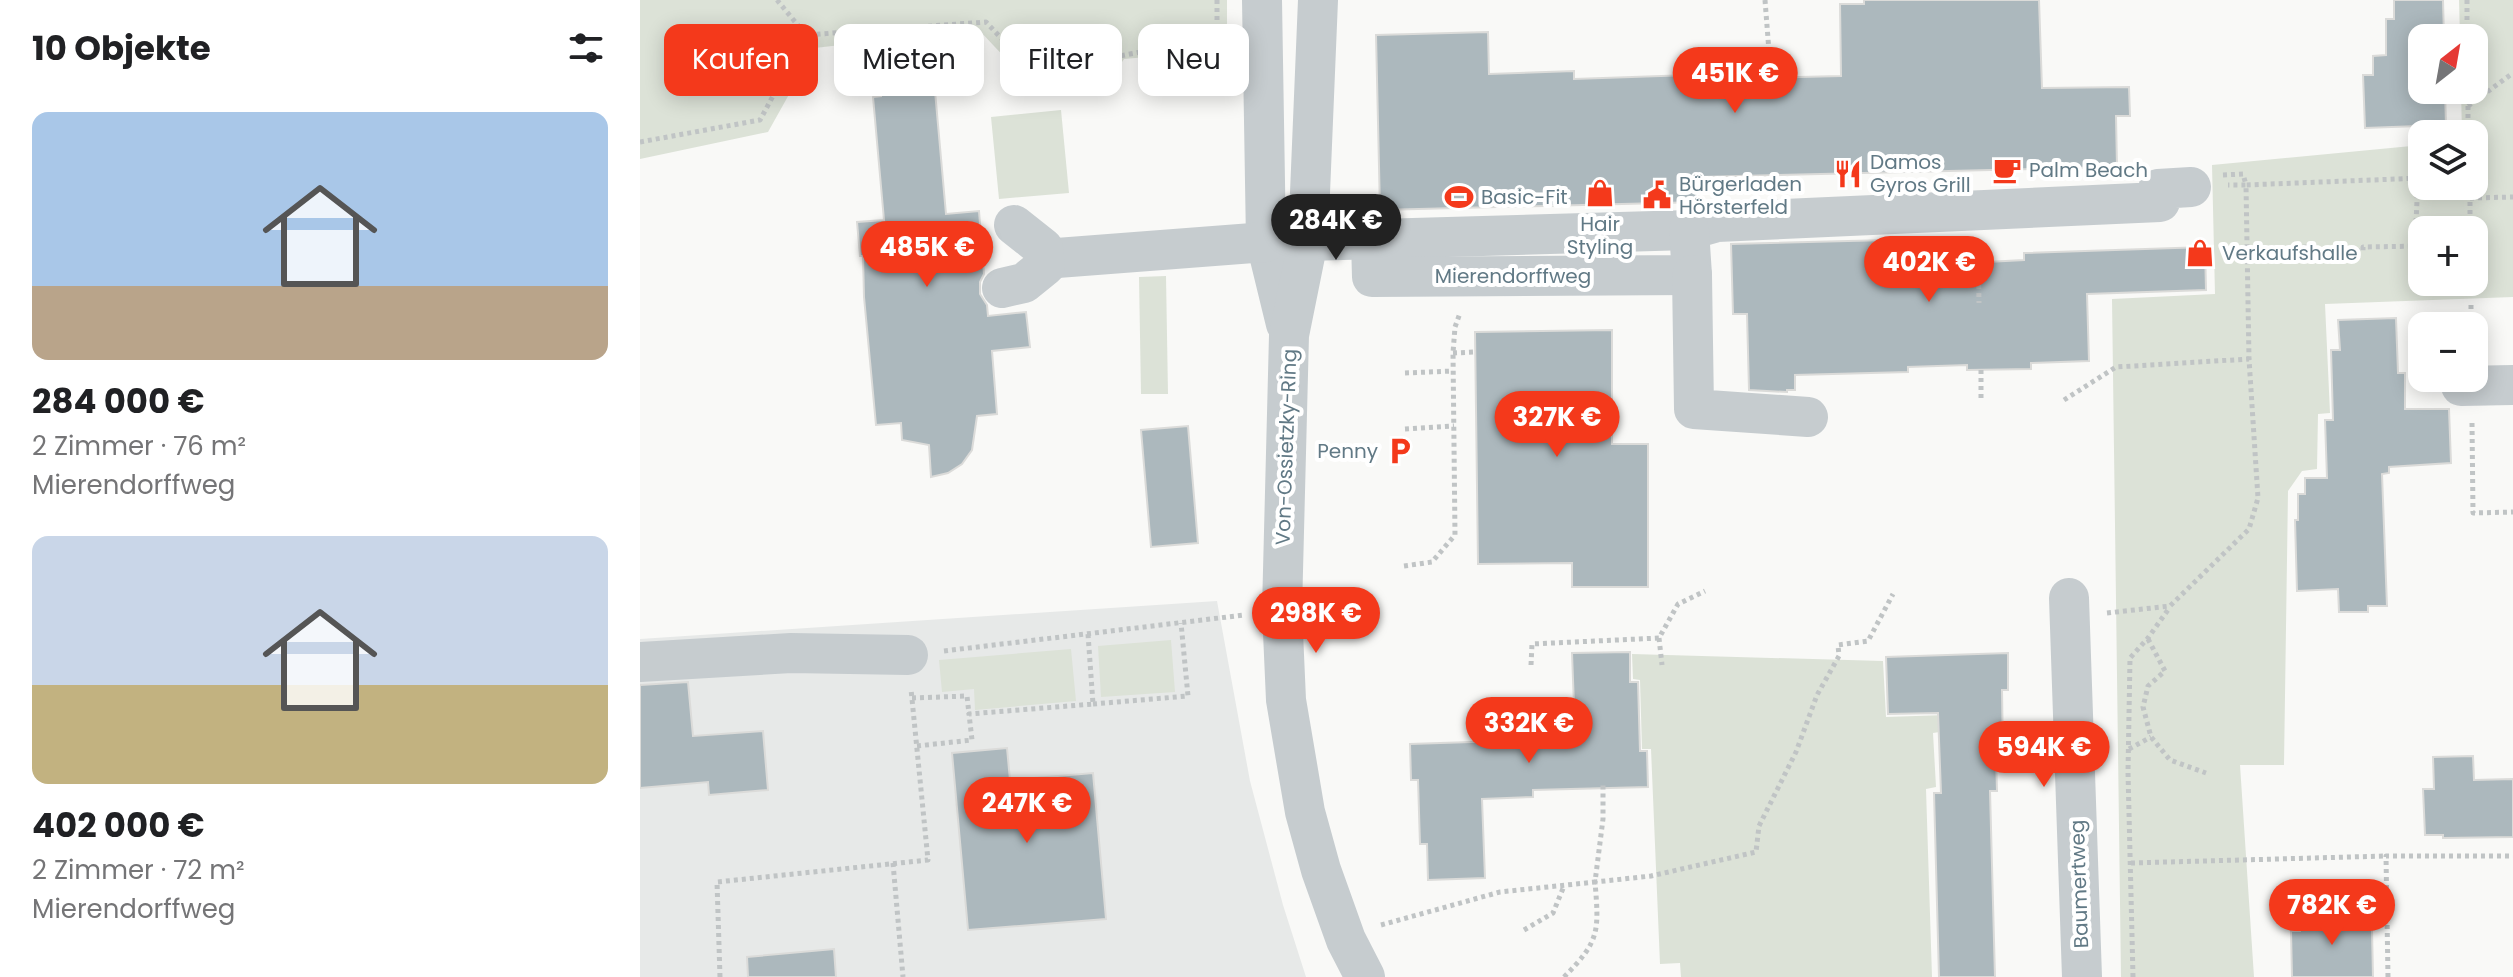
<!DOCTYPE html>
<html lang="de">
<meta charset="utf-8">
<style>
:root{--surface:#fff;--page:#f6f6f6;--text:#202124;--muted:#757577;--accent:#f4391b}
body{margin:0;font-family:Poppins,sans-serif;background:var(--page);color:var(--text);height:100vh;display:flex;flex-direction:column;font-size:30px;white-space:nowrap}
*{box-sizing:border-box;margin:0}
p{font-size:26px;color:var(--muted)}
.icon{flex:none;width:44px;height:44px;fill:none;stroke:currentColor;stroke-width:2;stroke-linecap:round;stroke-linejoin:round}
.map{position:relative;flex:1;overflow:hidden}
.details{display:flex;flex-direction:column;background:var(--surface);width:640px}
.details>*{flex:none}
.hud{position:absolute;left:24px;top:24px;width:760px;height:72px;display:flex;gap:16px}
.needle{width:52px;rotate:31deg}
.tools{position:absolute;left:1768px;top:24px;display:grid;gap:16px}
.tools a{display:grid;place-items:center;width:80px;height:80px;border-radius:16px;background:var(--surface);box-shadow:0 4px 20px #0003;font-size:40px}
.price{position:absolute;translate:-50% -68px;padding:0 18px;border-radius:28px;background:var(--accent);color:#fff;font-size:26px;line-height:52px;filter:drop-shadow(0 2px 4px #0008)}
.price::after{content:'';position:absolute;left:50%;top:48px;width:24px;height:18px;margin-left:-12px;background:inherit;clip-path:polygon(0 0,100% 0,50% 100%)}
.price.active{background:#222;color:#fff}
ul{padding:0;list-style:none}
li{display:grid;align-content:center;gap:16px;height:424px;padding:0 32px}
li span{display:grid;place-items:center;height:248px;border-radius:16px;color:#555}
li>.icon{margin-inline-start:auto}
span .icon{width:144px;height:144px;fill:#fffc;stroke-width:1}
li b{font-size:34px}
h2{display:flex;justify-content:space-between;align-items:center;height:96px;padding:0 32px;font-size:34px}
.chip{padding:0 28px;border-radius:16px;background:var(--surface);box-shadow:0 4px 20px #0003;font-size:28px;line-height:72px}
.chip.active{background:var(--accent);color:#fff}
main{display:flex;flex:1;min-height:0}
.map>svg:first-child{display:block}
.built{fill:#e7e9e8}
.green{fill:#dce2d7;fill-rule:evenodd}
.building{fill:#acb8bd;stroke:#dbdbd9;stroke-width:2}
.lines{fill:none;stroke-linecap:round;stroke-linejoin:round}
.path{stroke:#c0c4c5;stroke-width:5;stroke-dasharray:4 4;stroke-linecap:butt}
.minor{stroke:#c6cccf;stroke-width:40}
.labels{text-anchor:middle;stroke-width:8;stroke-linejoin:round;paint-order:stroke}
.poi-label{font-size:20px;fill:#617985;stroke:#fff;text-anchor:start}
.street-label{font-size:20px;fill:#617985;stroke:#fff}
</style>
<main>
<section class="details">
<h2>10 Objekte<svg class="icon" aria-label="filters" viewBox="0 0 24 24"><path d="M4 7h16M4 17h16"/><circle cx="9" cy="7" r="2"/><circle cx="15" cy="17" r="2"/></svg></h2>
<ul>
<li><span style="background:linear-gradient(#a9c7e8 70%,#b9a48a 0)"><svg class="icon" aria-label="home" viewBox="0 0 24 24"><path d="M3 11l9-7 9 7M6 9v11h12V9"/></svg></span><div><b>284 000 €</b><p>2 Zimmer · 76 m²</p><p>Mierendorffweg</p></div></li>
<li><span style="background:linear-gradient(#c9d6e8 60%,#c2b280 0)"><svg class="icon" aria-label="home" viewBox="0 0 24 24"><path d="M3 11l9-7 9 7M6 9v11h12V9"/></svg></span><div><b>402 000 €</b><p>2 Zimmer · 72 m²</p><p>Mierendorffweg</p></div></li>
</ul>
</section>
<div class="map">
<svg width="1873" height="977" viewBox="0 0 1873 977">
<rect width="100%" height="100%" fill="#f9f9f7"/>
<path class="built" d="M577,601L610,781L643,905L666,977H0V639Z"/>
<g class="green">
<path d="M0,0H587V50L484,59L480,65L385,79L338,29L175,48L128,132L0,159Z"/>
<path d="M1819,0H1873V297L1685,304L1690,413L1678,414L1677,469L1662,471L1648,491L1644,765H1600L1614,977H1481L1472,299L1575,294L1572,165L1782,145V186H1834V134H1822L1821,90H1834V38H1820ZM1834,230V282H1782V230Z"/>
<path d="M421,110L429,193L359,199L351,117Z"/>
<path d="M526,276L528,394H501L499,277Z"/>
<path d="M531,640L535,692L461,697L458,646Z"/>
<path d="M431,649L436,701L335,710L334,689L302,692L299,660Z"/>
<path d="M992,654L1243,661L1246,717L1306,715V731L1293,733L1296,787L1286,789L1292,977H1041L1040,963L1020,964L1011,749H1002L1000,680L993,679Z"/>
</g>
<g class="building">
<path d="M1224,0H1399L1402,88L1489,87L1490,116H1476L1477,167L1059,177L1060,202L740,210L736,35L848,32L849,74L934,71V79L1079,74L1080,79L1201,76L1200,4H1224Z"/>
<path d="M1754,0H1803L1804,38H1782V90H1805L1806,125L1725,128L1723,75H1733V56L1746,55V19H1754Z"/>
<path d="M285,74L286,92L295,91L306,214L339,211L344,274L340,282V294L347,305L348,316L386,312L390,347L352,351L357,414L337,416L332,450L322,464L308,473L291,477L289,445L262,440L261,423L236,425L224,297L223,256H220L217,222L244,220L233,97L241,96L240,79Z"/>
<path d="M1328,238V263L1384,260V253L1565,247L1566,290L1447,294L1449,361L1391,363V369L1327,370V365L1268,367V372L1155,375V390H1147V392L1109,390L1107,314H1093L1091,244Z"/>
<path d="M1756,318L1758,373H1765V409H1809L1811,463L1749,467V473L1742,474L1747,606H1728V612H1699L1698,589L1657,591L1655,520H1658V494H1665V478H1687L1685,420H1693L1691,350H1700L1698,320Z"/>
<path d="M972,330V444H1008V587H932V563L838,564L835,332Z"/>
<path d="M548,426L558,543L511,547L501,430Z"/>
<path d="M990,652V682H998L1000,751H1007L1008,787L893,790V797L842,799L845,878L788,880L787,844H780L778,780H771L770,744L892,740V733L935,732L932,653Z"/>
<path d="M1368,653V690H1362L1363,755H1356L1357,791H1350L1355,977H1299L1294,793H1301L1298,713L1248,714L1246,657Z"/>
<path d="M48,682L53,736L123,731L128,790L69,795L68,782L0,788V685Z"/>
<path d="M367,748L370,780L453,773L466,919L328,930L312,753Z"/>
<path d="M1833,756L1834,780L1873,779V837L1803,838V835H1785L1783,789H1794L1793,757Z"/>
<path d="M1719,913V929H1732L1733,977H1652L1651,931H1660L1659,915Z"/>
<path d="M194,949L196,977H108L107,957Z"/>
</g>
<g class="lines">
<g class="path">
<path d="M137,0L166,35L346,22L393,72L512,50L577,46"/>
<path d="M577,0V54H586"/>
<path d="M1125,0L1131,77"/>
<path d="M1827,0V38"/>
<path d="M1828,90V134"/>
<path d="M1828,106L1873,73"/>
<path d="M0,142L120,120L166,35"/>
<path d="M1583,175L1603,174L1606,185H1588"/>
<path d="M1830,186V230"/>
<path d="M1830,198L1873,197"/>
<path d="M1338,245L1339,303"/>
<path d="M1775,246L1778,178"/>
<path d="M1607,249L1670,247L1671,251H1723V247L1782,246"/>
<path d="M1831,294V282"/>
<path d="M1831,305V326"/>
<path d="M813,353L835,352"/>
<path d="M1341,370V401"/>
<path d="M765,373L813,371"/>
<path d="M1424,400L1476,367L1609,359"/>
<path d="M1832,423L1833,513L1873,512"/>
<path d="M765,429L814,426"/>
<path d="M764,566L792,562L815,535L813,353L815,327L820,313"/>
<path d="M1467,613L1530,606L1609,529L1618,498L1609,359L1606,185L1782,178"/>
<path d="M1019,638L1022,665"/>
<path d="M1508,639L1525,671L1508,686L1503,707L1511,737L1530,760L1566,773"/>
<path d="M304,651L604,615"/>
<path d="M891,665L892,644L1019,638L1038,604L1065,591"/>
<path d="M272,698L327,696L329,714"/>
<path d="M453,704L548,696L541,623"/>
<path d="M277,746L332,740L329,714L453,704L448,634"/>
<path d="M1489,749L1511,737"/>
<path d="M253,863L263,977"/>
<path d="M1491,863L1746,856"/>
<path d="M741,925L860,892L955,882L963,819V783"/>
<path d="M884,930L913,913L924,886"/>
<path d="M80,977L77,882L288,860L271,689"/>
<path d="M924,977C960,941 959,931 955,882L1011,876L1116,852L1119,826L1156,752L1177,695L1199,656L1198,645L1228,641L1253,594"/>
<path d="M1493,977L1488,772L1490,658L1508,638L1530,607"/>
<path d="M1748,977L1746,856H1873"/>
</g>
<g class="minor">
<path d="M622,0L626,242L646,324"/>
<path d="M678,0L668,241L649,335L642,610L646,700L665,812L681,870L706,940L725,977"/>
<path d="M668,241L1049,230L1077,222L1520,202L1518,189L1551,187"/>
<path d="M731,241L732,277L1052,275L1049,230"/>
<path d="M404,259L626,242"/>
<path d="M1052,275L1054,409L1168,417"/>
<path d="M362,288L384,283L405,266L403,248L374,225"/>
<path d="M1821,386L1873,385"/>
<path d="M1429,598L1442,977"/>
<path d="M0,662L151,653L268,655"/>
</g>
</g>
<defs>
<symbol id="cafe-bare" viewBox="-9 -9 18 18"><path d="M-5.5-4.5H6V0H3Q3 3.5 0 3.5H-2.5Q-5.5 3.5-5.5 0ZM3-3.2v2h1.7v-2ZM-6 4.5H4V6H-6Z" fill="#f4391b" stroke="#fff" stroke-width="2.5" paint-order="stroke"/></symbol>
<symbol id="restaurant-bare" viewBox="-9 -9 18 18"><path d="M-5-6h1v4h1v-4h1v4h1v-4h1v5L-1.5 .5V6h-2V.5L-5-1ZM5-6V6H3V1.5H1.5Q1.5-4 5-6Z" fill="#f4391b" stroke="#fff" stroke-width="2.5" paint-order="stroke"/></symbol>
<symbol id="shop-bare" viewBox="-9 -9 18 18"><path d="M-5-2.5h2.3a2.7 3.5 0 0 1 5.4 0H5L5.5 6h-11ZM-1.5-2.5h3a1.5 2.3 0 0 0-3 0Z" fill="#f4391b" stroke="#fff" stroke-width="2.5" paint-order="stroke"/></symbol>
<symbol id="civic-bare" viewBox="-9 -9 18 18"><path d="M-.6-6.5H3V-4.5H.6V-3L4-1V1h2V6H-6V1h2V-1L-.6-3ZM-1.2 2.5V6h2.4V2.5Z" fill="#f4391b" stroke="#fff" stroke-width="2.5" paint-order="stroke"/></symbol>
<symbol id="stadium-bare" viewBox="-9 -9 18 18"><path d="M0-5a6.5 5 0 1 0 0 10a6.5 5 0 1 0 0-10ZM-3.5-1.8h7v3.6h-7Z" fill="#f4391b" stroke="#fff" stroke-width="2.5" paint-order="stroke"/></symbol>
<symbol id="parking-bare" viewBox="-9 -9 18 18"><path d="M-3.5-5.5H1a3.5 3.5 0 0 1 0 7H-1V5.5H-3.5ZM-1-3.4V-.6H.8a1.4 1.4 0 0 0 0-2.8Z" fill="#f4391b" stroke="#fff" stroke-width="2.5" paint-order="stroke"/></symbol>
</defs>
<g fill-rule="evenodd">
<use href="#cafe-bare" x="1347" y="150" width="40" height="40"/>
<use href="#restaurant-bare" x="1188" y="154" width="40" height="40"/>
<use href="#shop-bare" x="940" y="173" width="40" height="40"/>
<use href="#civic-bare" x="997" y="175" width="40" height="40"/>
<use href="#stadium-bare" x="799" y="177" width="40" height="40"/>
<use href="#shop-bare" x="1540" y="233" width="40" height="40"/>
<use href="#parking-bare" x="740" y="431" width="40" height="40"/>
</g>
<g class="labels">
<g class="poi-label">
<text x="1230" y="169">Damos<tspan x="1230" dy="23">Gyros Grill</tspan></text>
<text x="1389" y="177">Palm Beach</text>
<text x="1039" y="191">Bürgerladen<tspan x="1039" dy="23">Hörsterfeld</tspan></text>
<text x="841" y="204">Basic-Fit</text>
<text x="960" y="231" text-anchor="middle">Hair<tspan x="960" dy="23">Styling</tspan></text>
<text x="1582" y="260">Verkaufshalle</text>
<text x="738" y="458" text-anchor="end">Penny</text>
</g>
<g class="street-label">
<text x="873" y="283">Mierendorffweg</text>
<text transform="translate(646 447) rotate(-88)" y="7">Von-Ossietzky-Ring</text>
<text transform="translate(1439 884) rotate(-92)" y="7">Baumertweg</text>
</g>
</g>
</svg>
<div class="tools">
<a><svg class="needle" viewBox="-14 -14 28 28"><path d="M0-13l5 13h-10z" fill="#e53935"/><path d="M0 13l5-13h-10z" fill="#757577"/></svg></a>
<a><svg class="icon" aria-label="layers" viewBox="0 0 24 24"><path d="M12 4l9 5-9 5-9-5zM3 14l9 5 9-5"/></svg></a>
<a>+</a>
<a>−</a>
</div>
<b class="price" style="left:1095px;top:115px">451K €</b>
<b class="price active" style="left:696px;top:262px">284K €</b>
<b class="price" style="left:287px;top:289px">485K €</b>
<b class="price" style="left:1289px;top:304px">402K €</b>
<b class="price" style="left:917px;top:459px">327K €</b>
<b class="price" style="left:676px;top:655px">298K €</b>
<b class="price" style="left:889px;top:765px">332K €</b>
<b class="price" style="left:1404px;top:789px">594K €</b>
<b class="price" style="left:387px;top:845px">247K €</b>
<b class="price" style="left:1692px;top:947px">782K €</b>
<div class="hud">
<a class="chip active">Kaufen</a>
<a class="chip">Mieten</a>
<a class="chip">Filter</a>
<a class="chip">Neu</a>
</div>
</div>
</main>
